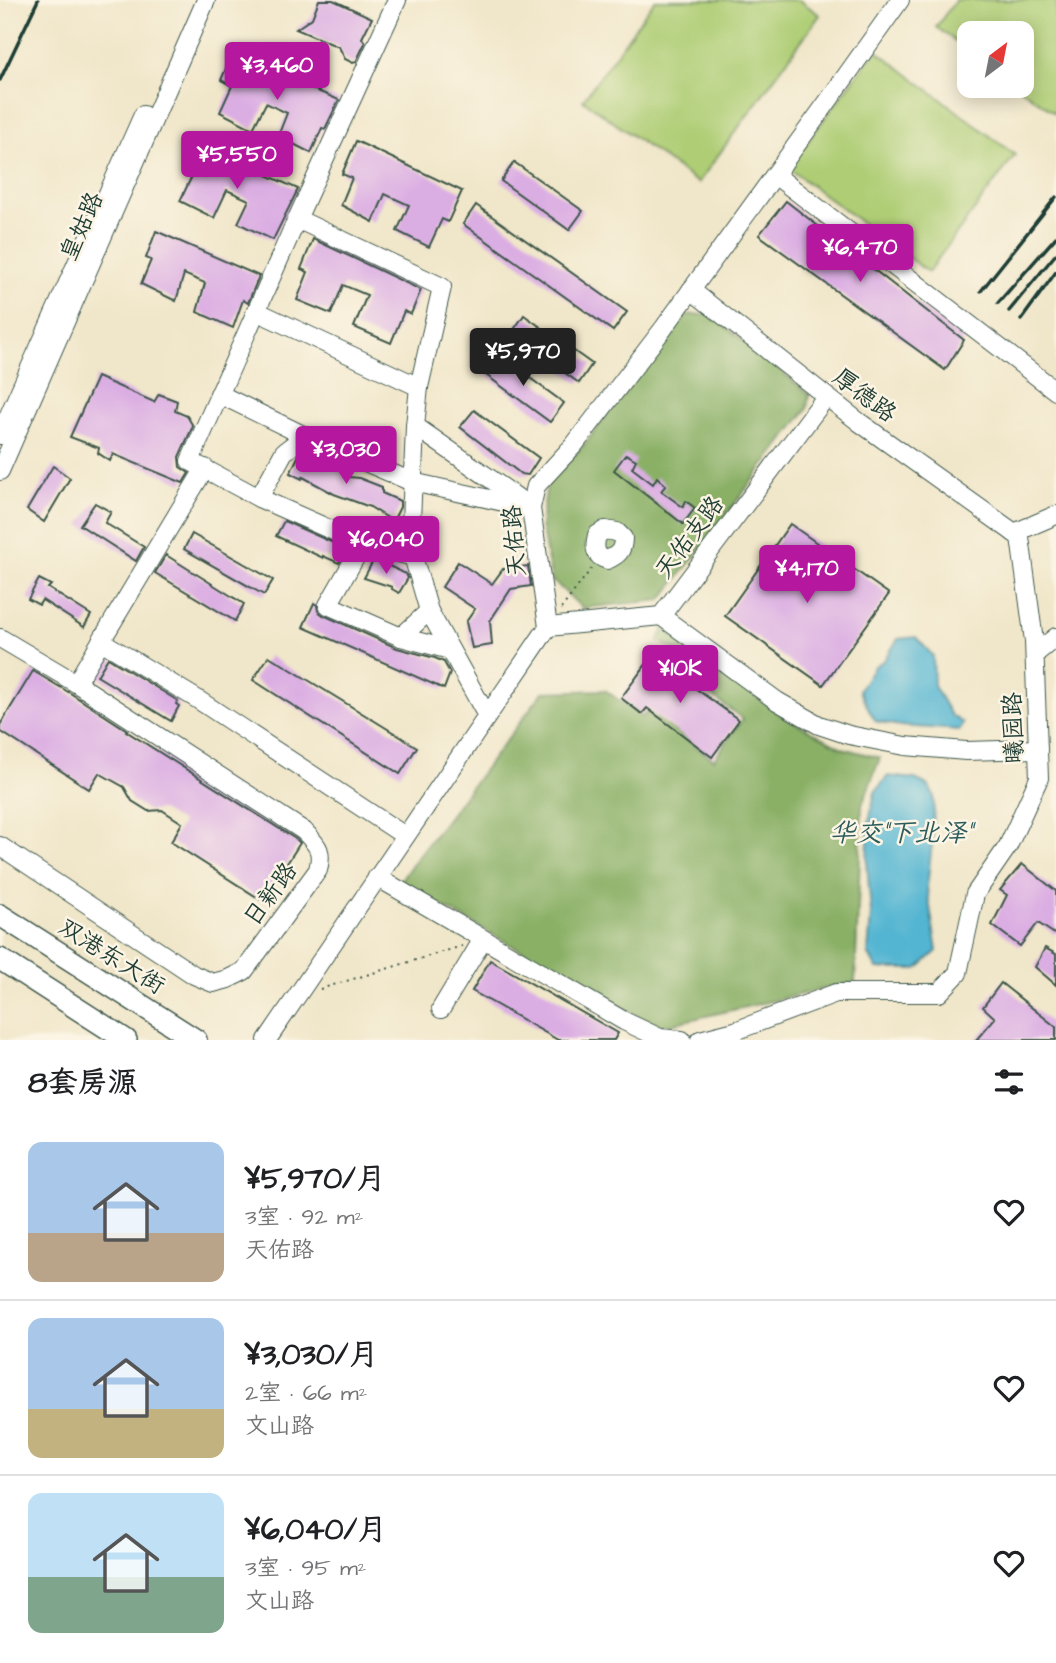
<!DOCTYPE html>
<html lang="zh">
<meta charset="utf-8">
<style>
:root{--surface:#fff;--page:#f2f2f2;--text:#202124;--muted:#757577;--line:#e0e0e0;--accent:#b5179e}
body{margin:0;font-family:"Architects Daughter","LXGW WenKai TC",sans-serif;background:var(--page);color:var(--text);height:100vh;display:flex;flex-direction:column;font-size:26px;white-space:nowrap}
*{box-sizing:border-box;margin:0}
p{font-size:23px;color:var(--muted)}
.icon{flex:none;width:38px;height:38px;fill:none;stroke:currentColor;stroke-width:2;stroke-linecap:round;stroke-linejoin:round}
.map{position:relative;height:1040px;overflow:hidden}
.panel{display:flex;flex-direction:column;background:var(--surface);flex:1}
.panel>*{flex:none}
.needle{width:46px;rotate:32deg}
.fabs{position:absolute;left:957px;top:21px;display:grid;gap:14px}
.fabs a{display:grid;place-items:center;width:77px;height:77px;border-radius:14px;background:var(--surface);box-shadow:0 4px 18px #0003;font-size:35px}
.price{position:absolute;translate:-50% -60px;padding:0 16px;border-radius:7px;background:var(--accent);color:#fff;font-size:23px;line-height:46px;filter:drop-shadow(0 2px 4px #0008)}
.price::after{content:'';position:absolute;left:50%;top:42px;width:21px;height:16px;margin-left:-10px;background:inherit;clip-path:polygon(0 0,100% 0,50% 100%)}
.price.active{background:#222;color:#fff}
ul{padding:0;list-style:none}
li{display:flex;align-items:center;gap:21px;height:175px;padding:0 28px}
li+li{border-top:2px solid var(--line)}
li span{display:grid;place-items:center;flex:none;width:196px;height:140px;border-radius:14px;color:#555}
li>.icon{margin-inline-start:auto}
span .icon{width:84px;height:84px;fill:#fffc;stroke-width:1}
li b{font-size:30px}
h2{display:flex;justify-content:space-between;align-items:center;height:84px;padding:0 28px;font-size:30px}
.map>svg:first-child{display:block}
.green{fill:#aecd75;stroke:#668554;stroke-width:2}
.forest{fill:#8ab066;stroke:#54764d;stroke-width:2}
.water{fill:#53b5d2;stroke:#397983;stroke-width:2}
.building{fill:#dbaee3}
.lines{fill:none;stroke-linecap:round;stroke-linejoin:round}
.minor-casing{stroke:#3e564a;stroke-width:20}
.major-casing{stroke:#3e564a;stroke-width:24}
.path{stroke:#3e564a;stroke-width:2;stroke-dasharray:2 5;stroke-linecap:butt}
.minor{stroke:#fff;stroke-width:18}
.major{stroke:#fff;stroke-width:21}
.rail{stroke:#1f3d34;stroke-width:3.5}
.labels{text-anchor:middle;stroke-width:5;stroke-linejoin:round;paint-order:stroke}
.street-label{font-size:24px;fill:#1f3d34;stroke:#fcf5e5}
.water-label{font-size:26px;font-style:italic;fill:#2c5b5c;stroke:#fcf5e5}
</style>
<div class="map">
<svg width="1056" height="1040" viewBox="0 0 1056 1040">
<rect width="100%" height="100%" fill="#fcf5e5"/>
<filter id="ink" filterUnits="userSpaceOnUse"><feTurbulence type="fractalNoise" baseFrequency=".0143" numOctaves="2"/><feDisplacementMap in="SourceGraphic" scale="14" xChannelSelector="R" yChannelSelector="G"/><feConvolveMatrix kernelMatrix="1 2 1 2 8 2 1 2 1" color-interpolation-filters="sRGB"/></filter>
<filter id="wash" filterUnits="userSpaceOnUse"><feTurbulence type="fractalNoise" baseFrequency=".00686" numOctaves="4" result="noise"/><feDisplacementMap in="SourceGraphic" scale="28" xChannelSelector="R" yChannelSelector="G"/><feGaussianBlur stdDeviation="1.57" result="paint"/><feColorMatrix in="noise" values="0 0 0 0 0 0 0 0 0 0 0 0 0 0 0 0 0 1.4 0 .05"/><feComposite in="paint" operator="in"/></filter>
<g filter="url(#wash)">
<rect width="100%" height="100%" fill="#f0e6c9"/>
<g class="green">
<path d="M655,0H799L820,15L698,183L583,100Z"/>
<path d="M956,0H1056V114L1017,86H1022V33H970L969,51L936,27Z"/>
<path d="M876,50L1015,155L928,272L788,168Z"/>
</g>
<g class="forest">
<path d="M710,314L809,394L807,409L661,600L582,608L560,587L552,581L541,525L547,484L583,446L684,315Z"/>
<path d="M664,628L781,715L842,748L880,758L862,805L855,982L658,1027L399,882L543,692L605,690L642,717L647,712L714,759L743,719L684,675L696,662L658,641Z"/>
</g>
<g class="water">
<path d="M916,637L933,656L934,686L951,715L963,723L960,730L900,726L875,721L859,690L875,666L884,660L898,639Z"/>
<path d="M888,776L915,779L928,785L934,796L933,834L927,888L937,951L917,969H877L868,953L871,913L867,863L869,821L875,792Z"/>
</g>
<g id="blocks">
<g class="building">
<path d="M319,0H333L372,18L362,38L365,43L356,62L353,63L345,59L339,47L296,29L312,18Z"/>
<path d="M232,55L339,100L325,129L322,128L311,153L278,136L287,113L266,103L253,129L220,112L232,86L221,80Z"/>
<path d="M356,141L462,191L448,222L442,219L429,247L397,231L409,205L385,194L373,222L341,205L352,178L342,174Z"/>
<path d="M197,144L298,189L273,240L238,223L249,200L227,190L214,218L180,201L193,174L185,170Z"/>
<path d="M514,162L583,211L569,230L501,181Z"/>
<path d="M786,201L964,340L945,370L759,235Z"/>
<path d="M476,205L627,312L613,331L463,224Z"/>
<path d="M156,231L259,276L248,303L243,300L233,328L197,312L205,283L184,274L176,301L141,284L151,260L146,258Z"/>
<path d="M313,239L421,290L411,314L404,311L391,343L354,327L367,295L343,285L331,314L297,300L308,272L301,269Z"/>
<path d="M524,315L592,364L579,383L511,334Z"/>
<path d="M496,353L564,403L550,422L482,372Z"/>
<path d="M97,377L154,402L159,394L177,401L175,411L187,416L193,426L179,457L180,467L189,473L183,483L113,454L110,461L98,453L99,448L70,437Z"/>
<path d="M474,410L539,458L528,475L521,474L460,427Z"/>
<path d="M626,454L636,460L632,468L653,484L657,477L666,485L661,491L683,507L686,501L695,508L683,524L614,470Z"/>
<path d="M299,455L314,458L318,464L328,463L346,471L349,477L359,478L382,487V493L400,501V507L393,521L370,507L334,494L303,477L302,479L290,473Z"/>
<path d="M53,466L70,478L44,522L27,510Z"/>
<path d="M95,503L111,512L105,523L144,547L136,561L80,525Z"/>
<path d="M284,521L347,549L339,563L323,556V558L276,536Z"/>
<path d="M790,524L889,594L823,685L725,616Z"/>
<path d="M192,534L273,580L264,595L184,549Z"/>
<path d="M166,555L244,604L235,621L155,573Z"/>
<path d="M374,559L406,574L408,578L399,593L392,589V587L364,578Z"/>
<path d="M458,562L492,584L503,569L528,566L531,586L511,589L490,621L492,645L472,648L466,622L475,609L442,587Z"/>
<path d="M39,579L51,585L48,588L91,615L84,627L42,600L39,605L28,599Z"/>
<path d="M314,603L317,605L318,611L323,615L397,648L435,658L444,662L450,673L444,689L303,627Z"/>
<path d="M656,651L677,666L673,672L739,720L712,757L647,708L642,714L621,698Z"/>
<path d="M269,656L417,747L400,774L253,680Z"/>
<path d="M108,658L178,701L176,704L179,706L171,721L97,676Z"/>
<path d="M33,671L70,693L127,730L126,731L297,840L300,843L263,901L171,842L182,823L162,810L148,811L132,801L124,787L99,773L89,789L0,731V725Z"/>
<path d="M1022,864L1056,891V935L1038,923L1020,946L992,925L1007,895L1000,890Z"/>
<path d="M1045,948L1056,954V985L1035,967Z"/>
<path d="M490,960L618,1033L614,1040H558L472,991Z"/>
<path d="M1001,983L1056,1027V1040H976L995,1018L983,1007Z"/>
</g>
</g>
</g>
<g filter="url(#ink)">
<use href="#blocks" fill-opacity="0" stroke="#3e564a" stroke-width="2"/>
<g class="lines">
<defs>
<g id="minor">
<path d="M775,175L1056,391"/>
<path d="M297,219L397,0"/>
<path d="M691,290L859,422L1020,537L1034,641L1039,778L1008,846L975,894L958,973L939,993H836L735,1031L700,1040"/>
<path d="M256,311L419,387"/>
<path d="M219,394L305,436L412,482L531,508"/>
<path d="M415,426L522,501"/>
<path d="M0,435L143,115"/>
<path d="M305,436L284,452L259,498L190,461L297,219L442,287L419,387L415,426L410,546L429,611L487,716"/>
<path d="M0,471L206,0"/>
<path d="M259,498L363,544L328,605L401,637L450,650"/>
<path d="M605,530L617,532L623,538C623,551 618,555 607,560C594,556 594,547 597,535Z"/>
<path d="M1014,533L1056,515"/>
<path d="M363,544L414,557"/>
<path d="M661,616L777,701L819,725L849,735L905,746L966,751L1038,749"/>
<path d="M548,627L661,616L826,397"/>
<path d="M401,637L429,611"/>
<path d="M0,638L76,683L304,831C318,846 323,850 318,870L244,971L228,979L213,983L194,975L0,846"/>
<path d="M101,641L205,468"/>
<path d="M1035,654L1056,637"/>
<path d="M76,683L101,641L197,699L405,836"/>
<path d="M377,877L624,1021L660,1038L682,1040"/>
<path d="M441,1009L483,939"/>
<path d="M267,1040L548,627L531,508L536,486L574,445L663,329L826,104L900,0"/>
</g>
<g id="major">
<path d="M0,915L196,1040"/>
<path d="M0,959L126,1040"/>
</g>
</defs>
<use href="#minor" class="minor-casing"/>
<use href="#major" class="major-casing"/>
<g class="path">
<path d="M561,609L591,569"/>
<path d="M320,989L462,946"/>
</g>
<use href="#minor" class="minor"/>
<use href="#major" class="major"/>
<g class="rail">
<path d="M0,80L38,0"/>
<path d="M981,291L1056,197"/>
<path d="M998,303L1056,237"/>
<path d="M1009,311L1056,254"/>
<path d="M1021,320L1056,272"/>
</g>
</g>
</g>
<g class="labels">
<g class="street-label">
<text transform="translate(81 226) rotate(-66)" y="8">皇姑路</text>
<text transform="translate(865 395) rotate(37)" y="8">厚德路</text>
<text transform="translate(689 537) rotate(-53)" y="8">天佑支路</text>
<text transform="translate(514 541) rotate(-95)" y="8">天佑路</text>
<text transform="translate(1013 728) rotate(-92)" y="8">曦园路</text>
<text transform="translate(270 894) rotate(-54)" y="8">日新路</text>
<text transform="translate(112 956) rotate(32)" y="8">双港东大街</text>
</g>
<g class="water-label">
<text x="901" y="841">华交“下北泽”</text>
</g>
</g>
</svg>
<div class="fabs">
<a><svg class="needle" viewBox="-14 -14 28 28"><path d="M0-13l5 13h-10z" fill="#e53935"/><path d="M0 13l5-13h-10z" fill="#757577"/></svg></a>
</div>
<b class="price" style="left:277px;top:102px">¥3,460</b>
<b class="price" style="left:237px;top:191px">¥5,550</b>
<b class="price" style="left:860px;top:284px">¥6,470</b>
<b class="price active" style="left:523px;top:388px">¥5,970</b>
<b class="price" style="left:346px;top:486px">¥3,030</b>
<b class="price" style="left:386px;top:576px">¥6,040</b>
<b class="price" style="left:807px;top:605px">¥4,170</b>
<b class="price" style="left:680px;top:705px">¥10K</b>
</div>
<section class="panel">
<h2>8套房源<svg class="icon" aria-label="filters" viewBox="0 0 24 24"><path d="M4 7h16M4 17h16"/><circle cx="9" cy="7" r="2"/><circle cx="15" cy="17" r="2"/></svg></h2>
<ul>
<li><span style="background:linear-gradient(#a9c7e8 65%,#b9a48a 0)"><svg class="icon" aria-label="home" viewBox="0 0 24 24"><path d="M3 11l9-7 9 7M6 9v11h12V9"/></svg></span><div><b>¥5,970/月</b><p>3室 · 92 m²</p><p>天佑路</p></div><svg class="icon" aria-label="heart" viewBox="0 0 24 24"><path d="M12 20l-8-8c-3-5 5-10 8-4 3-6 11-1 8 4z"/></svg></li>
<li><span style="background:linear-gradient(#a9c7e8 65%,#c2b280 0)"><svg class="icon" aria-label="home" viewBox="0 0 24 24"><path d="M3 11l9-7 9 7M6 9v11h12V9"/></svg></span><div><b>¥3,030/月</b><p>2室 · 66 m²</p><p>文山路</p></div><svg class="icon" aria-label="heart" viewBox="0 0 24 24"><path d="M12 20l-8-8c-3-5 5-10 8-4 3-6 11-1 8 4z"/></svg></li>
<li><span style="background:linear-gradient(#bfe0f5 60%,#7fa58c 0)"><svg class="icon" aria-label="home" viewBox="0 0 24 24"><path d="M3 11l9-7 9 7M6 9v11h12V9"/></svg></span><div><b>¥6,040/月</b><p>3室 · 95 m²</p><p>文山路</p></div><svg class="icon" aria-label="heart" viewBox="0 0 24 24"><path d="M12 20l-8-8c-3-5 5-10 8-4 3-6 11-1 8 4z"/></svg></li>
</ul>
</section>
